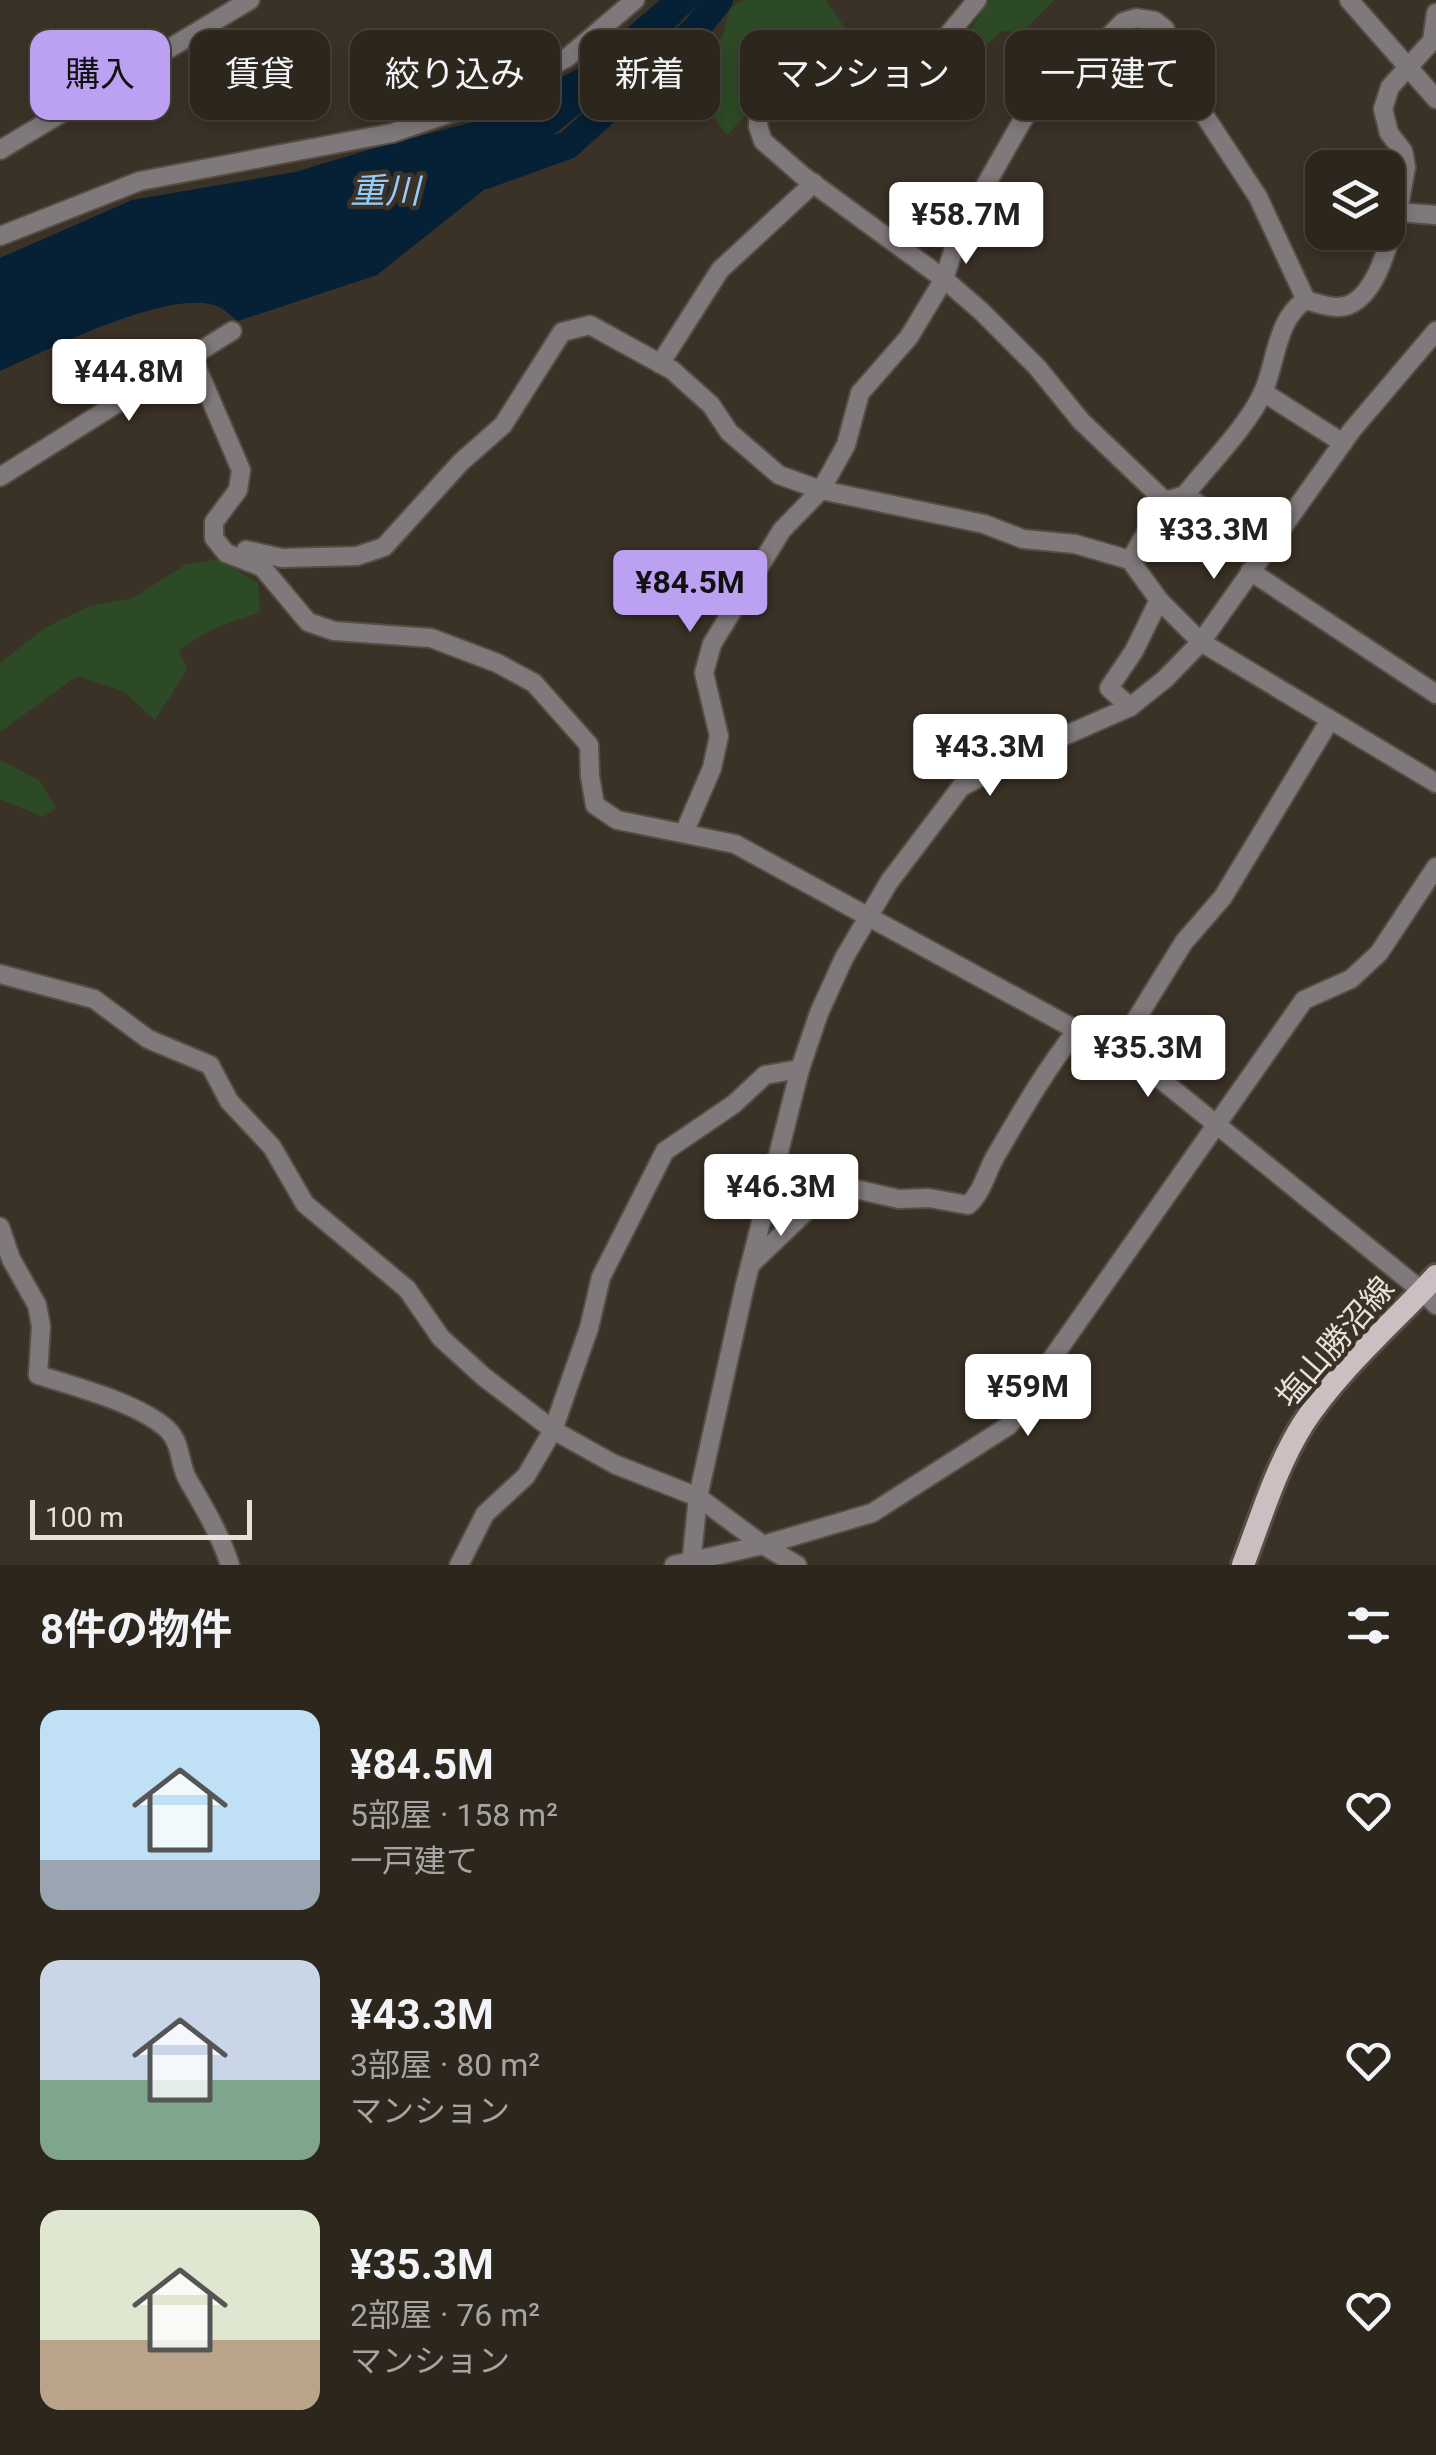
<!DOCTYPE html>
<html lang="ja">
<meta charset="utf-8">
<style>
:root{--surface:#2c261d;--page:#342e26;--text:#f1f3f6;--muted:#a6a5a4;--line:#48433b;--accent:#bca0f2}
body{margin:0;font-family:Roboto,"Noto Sans JP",sans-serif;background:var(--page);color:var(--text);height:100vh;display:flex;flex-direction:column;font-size:38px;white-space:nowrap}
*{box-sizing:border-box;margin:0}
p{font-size:32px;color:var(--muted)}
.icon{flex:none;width:55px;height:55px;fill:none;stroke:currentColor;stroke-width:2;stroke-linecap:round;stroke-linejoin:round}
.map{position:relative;height:1565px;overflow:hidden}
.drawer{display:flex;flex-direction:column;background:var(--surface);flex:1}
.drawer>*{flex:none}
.banner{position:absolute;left:30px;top:30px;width:1378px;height:90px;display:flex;gap:20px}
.tools{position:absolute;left:1305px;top:150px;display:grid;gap:20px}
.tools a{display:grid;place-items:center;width:100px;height:100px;border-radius:20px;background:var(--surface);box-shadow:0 5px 15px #0003,0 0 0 2px var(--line);font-size:50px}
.scale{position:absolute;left:30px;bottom:25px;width:222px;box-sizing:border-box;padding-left:10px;border:5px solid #e6e1da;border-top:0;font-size:28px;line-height:35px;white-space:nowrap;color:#e6e1da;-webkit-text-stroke:8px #3a3227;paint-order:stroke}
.price{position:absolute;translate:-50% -85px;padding:0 22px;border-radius:10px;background:#fff;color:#222;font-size:32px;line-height:65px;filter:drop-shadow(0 2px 5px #0008)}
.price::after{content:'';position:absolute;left:50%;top:60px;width:30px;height:22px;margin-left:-15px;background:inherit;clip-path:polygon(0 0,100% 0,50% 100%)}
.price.active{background:var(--accent);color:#111}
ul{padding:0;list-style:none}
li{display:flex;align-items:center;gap:30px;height:250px;padding:0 40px}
li span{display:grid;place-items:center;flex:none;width:280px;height:200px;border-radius:20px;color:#555}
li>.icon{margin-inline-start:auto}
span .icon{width:120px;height:120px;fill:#fffc;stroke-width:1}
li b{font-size:42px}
h2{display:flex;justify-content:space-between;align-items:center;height:120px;padding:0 40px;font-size:42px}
.pill{padding:0 35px;border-radius:20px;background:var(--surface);box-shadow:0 5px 15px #0003,0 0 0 2px var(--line);font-size:35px;line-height:90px}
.pill.active{background:var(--accent);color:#111}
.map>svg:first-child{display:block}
.green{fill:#2d4a26}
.water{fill:#062035}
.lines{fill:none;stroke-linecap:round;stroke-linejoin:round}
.river{stroke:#062035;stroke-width:28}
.minor-casing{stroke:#564e44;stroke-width:22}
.major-casing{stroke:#564e44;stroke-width:28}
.minor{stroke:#80797b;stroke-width:18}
.major{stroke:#cdbec1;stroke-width:22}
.labels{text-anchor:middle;stroke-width:9;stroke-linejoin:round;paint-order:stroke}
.street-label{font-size:32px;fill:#e6e1da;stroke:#3a3227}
.water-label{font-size:35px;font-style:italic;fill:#93ccff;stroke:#3a3227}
</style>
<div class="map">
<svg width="1436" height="1565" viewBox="0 0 1436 1565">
<rect width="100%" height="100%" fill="#3a3227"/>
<g class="green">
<path d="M744,0H826L849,34L857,63L845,73L790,56L762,69L751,110L727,135L707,108L711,61L724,32L730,8Z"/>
<path d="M989,0H1054L1024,31H1002L978,52L928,78L898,118L872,104L861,89L923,63L969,32Z"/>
<path d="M218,559L258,583L260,612L210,630L179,650L187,670L155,720L123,691L77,676L0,732V663L45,628L90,606L133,598L185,565Z"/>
<path d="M0,760L40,781L56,808L43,817L0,799Z"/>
</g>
<path class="water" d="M660,0H702L625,78L377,275L238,321C232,317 226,310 219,307C172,286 47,351 0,371V258L132,200L295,172L378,147L477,121L583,66Z"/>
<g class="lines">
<path class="river" d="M485,175L568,145L696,29L719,0"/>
<defs>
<g id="minor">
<path d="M977,0L942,42L926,55L845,82L796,80L777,87L766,98L759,111L758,126L763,141L803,176L944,279L981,311L1037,367L1081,421L1165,501"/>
<path d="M1349,0L1436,99"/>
<path d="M0,150L250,0"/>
<path d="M1398,212L1406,167L1403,151L1389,133L1383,109L1390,87L1432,41L1436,13"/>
<path d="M0,236L140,181L392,133L492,99L568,57L635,0"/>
<path d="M192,356L241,470L238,490L214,522V538L226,553L262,567L308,622L334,631L431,638L497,663L534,683L589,745L590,776L595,805L617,820L735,844L1148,1069L1422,1291L1436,1305"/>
<path d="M660,364L720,270L814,183"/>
<path d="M1263,392L1343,443"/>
<path d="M0,477L232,331"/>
<path d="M1185,495L1266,550"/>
<path d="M246,550L282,558L357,556L384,547L461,462L503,425L562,332L590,325L672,370L711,405L729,432L779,475L821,490L984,524L1023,539L1075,544L1130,560L1159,600L1201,642L1436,783"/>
<path d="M1130,560L1165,501L1185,495C1209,464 1249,425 1264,390C1276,362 1277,317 1306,300C1316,303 1327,307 1337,307C1375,308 1389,241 1398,212L1436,215"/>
<path d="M1250,571L1436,694"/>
<path d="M1130,707L1109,688L1134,651L1159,600"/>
<path d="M684,833L712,768L719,736L704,673L712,644L782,530L821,490L846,445L860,393L909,337L944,279L960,230L1021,123L1045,87L1103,42L1123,22L1136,18L1155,21L1165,29L1199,107L1258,197L1306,300"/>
<path d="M0,974L94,999L148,1039L210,1065L229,1101L272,1147L305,1204L407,1289L441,1338L484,1377L553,1430L614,1464L698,1497L763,1545L797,1565"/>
<path d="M1116,1052L1184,942L1223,897L1330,720"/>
<path d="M0,1227L11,1259L37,1305L41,1326L38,1375C74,1386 141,1404 168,1430C182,1444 179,1465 188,1480C205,1509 220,1534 230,1565"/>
<path d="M750,1265L827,1191L842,1186L899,1199L929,1198L968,1205C982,1193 986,1173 995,1157C1021,1113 1045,1070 1077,1030"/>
<path d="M459,1565L485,1514L526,1476L553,1430L589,1328L601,1277L665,1151L734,1104L765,1075L800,1069"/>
<path d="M674,1565L763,1545L872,1513L1008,1426L1037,1395L1051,1360L1304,1000L1351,979L1379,953L1436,867"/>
<path d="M691,1565L698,1497L745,1285L800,1069L819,1013L844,958L889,882L961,787L1030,751L1130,707L1165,679L1201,642L1352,430L1436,331"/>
</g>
<path id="major" d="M1243,1565C1261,1518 1276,1467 1303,1424C1336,1372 1394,1322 1436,1276"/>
</defs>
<use href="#minor" class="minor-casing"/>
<use href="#major" class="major-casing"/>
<use href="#minor" class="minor"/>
<use href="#major" class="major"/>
</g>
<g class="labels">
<g class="street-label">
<text transform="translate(1335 1342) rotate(-49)" y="11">塩山勝沼線</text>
</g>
<g class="water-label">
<text x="385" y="203">重川</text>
</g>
</g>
</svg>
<div class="tools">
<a><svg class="icon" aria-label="layers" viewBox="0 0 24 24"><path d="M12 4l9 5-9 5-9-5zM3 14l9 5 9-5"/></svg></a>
</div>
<div class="scale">100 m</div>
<b class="price" style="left:966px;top:267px">¥58.7M</b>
<b class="price" style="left:129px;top:424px">¥44.8M</b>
<b class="price" style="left:1214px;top:582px">¥33.3M</b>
<b class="price active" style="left:690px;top:635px">¥84.5M</b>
<b class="price" style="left:990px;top:799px">¥43.3M</b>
<b class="price" style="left:1148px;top:1100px">¥35.3M</b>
<b class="price" style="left:781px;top:1239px">¥46.3M</b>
<b class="price" style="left:1028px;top:1439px">¥59M</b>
<div class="banner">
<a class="pill active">購入</a>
<a class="pill">賃貸</a>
<a class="pill">絞り込み</a>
<a class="pill">新着</a>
<a class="pill">マンション</a>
<a class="pill">一戸建て</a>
</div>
</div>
<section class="drawer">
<h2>8件の物件<svg class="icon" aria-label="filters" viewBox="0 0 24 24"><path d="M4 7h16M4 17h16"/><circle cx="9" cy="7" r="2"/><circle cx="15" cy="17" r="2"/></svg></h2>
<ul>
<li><span style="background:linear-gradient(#bfe0f5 75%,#9aa5b1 0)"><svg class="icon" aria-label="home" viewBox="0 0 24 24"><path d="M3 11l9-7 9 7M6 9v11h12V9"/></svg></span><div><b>¥84.5M</b><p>5部屋 · 158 m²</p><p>一戸建て</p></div><svg class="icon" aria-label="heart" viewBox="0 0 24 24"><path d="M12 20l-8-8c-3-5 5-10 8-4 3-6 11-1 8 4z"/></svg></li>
<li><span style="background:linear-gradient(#c9d6e8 60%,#7fa58c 0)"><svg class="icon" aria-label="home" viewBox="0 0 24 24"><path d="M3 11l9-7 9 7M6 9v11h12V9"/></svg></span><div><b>¥43.3M</b><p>3部屋 · 80 m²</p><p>マンション</p></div><svg class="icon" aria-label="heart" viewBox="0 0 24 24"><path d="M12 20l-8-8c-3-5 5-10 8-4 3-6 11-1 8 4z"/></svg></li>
<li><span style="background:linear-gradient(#dfe7d0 65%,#b9a48a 0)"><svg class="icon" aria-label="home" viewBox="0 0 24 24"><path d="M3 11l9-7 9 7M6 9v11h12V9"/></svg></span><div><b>¥35.3M</b><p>2部屋 · 76 m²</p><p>マンション</p></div><svg class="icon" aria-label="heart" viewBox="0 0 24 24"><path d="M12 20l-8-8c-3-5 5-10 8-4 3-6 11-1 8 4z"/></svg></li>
</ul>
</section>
